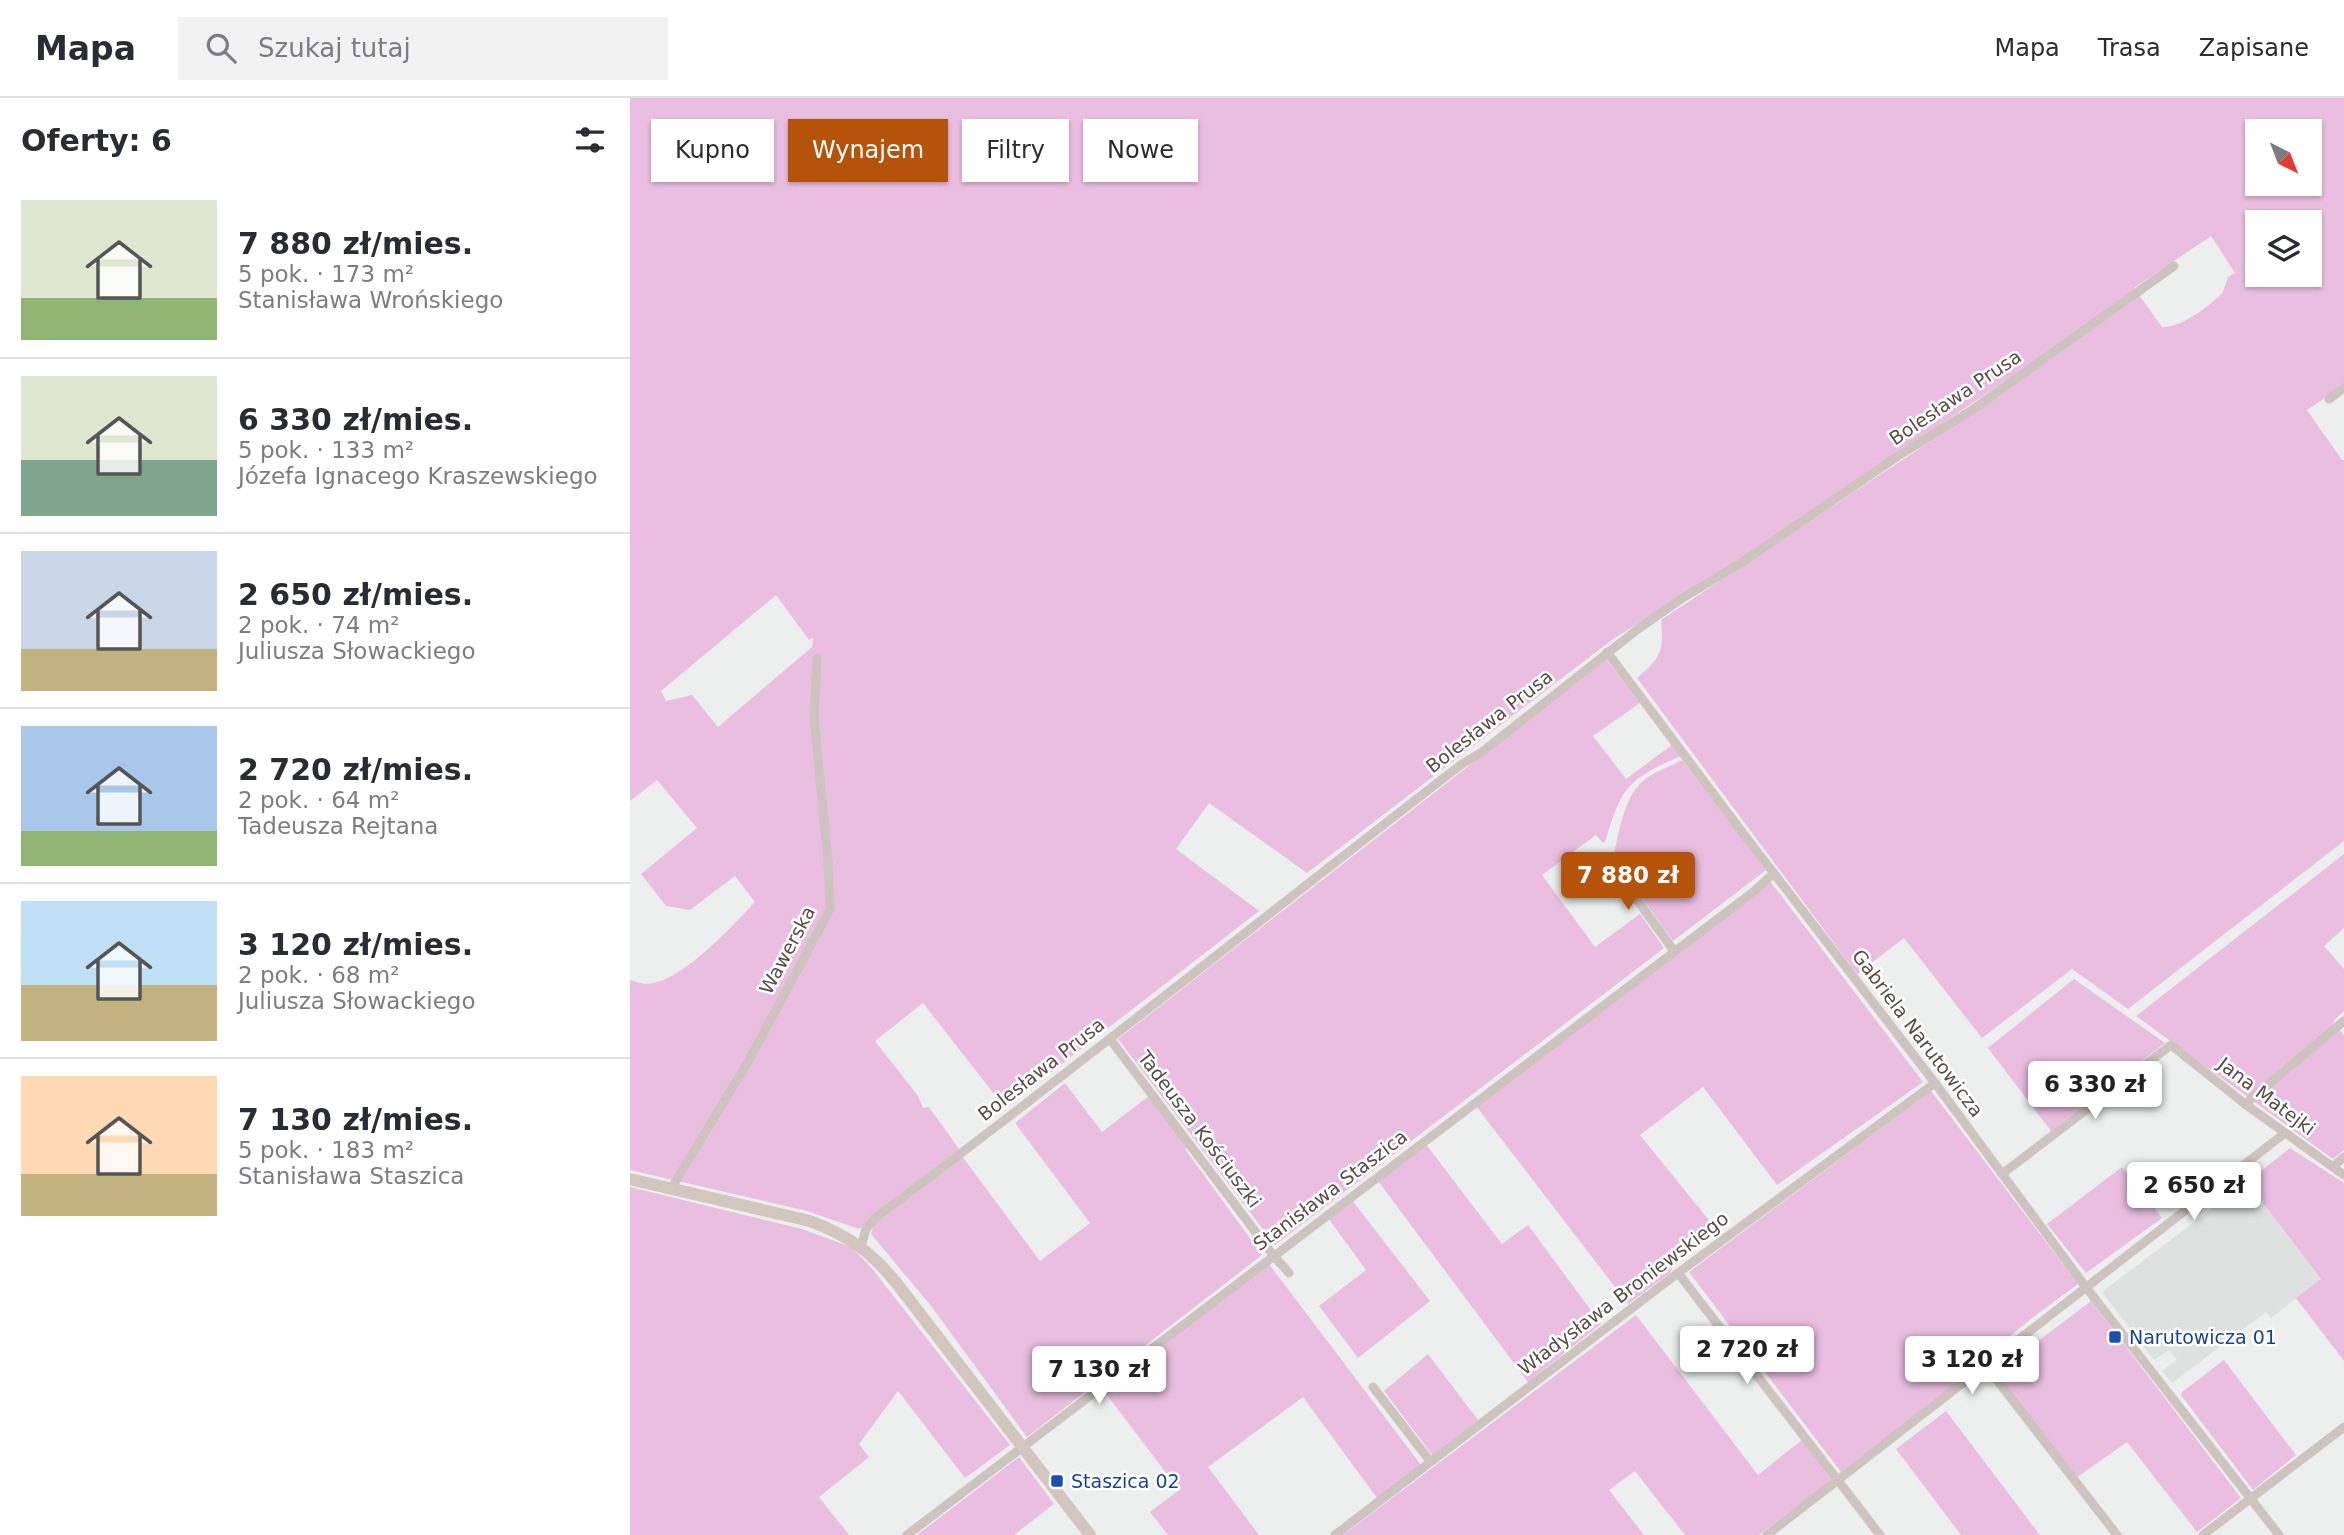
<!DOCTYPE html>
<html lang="pl">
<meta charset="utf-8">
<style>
:root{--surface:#fff;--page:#f2f2f3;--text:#2b2b33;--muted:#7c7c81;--line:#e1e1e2;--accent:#b45309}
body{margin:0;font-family:"DejaVu Sans",sans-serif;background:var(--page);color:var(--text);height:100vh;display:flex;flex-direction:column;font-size:26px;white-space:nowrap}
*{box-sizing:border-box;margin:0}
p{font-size:23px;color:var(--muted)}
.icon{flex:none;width:38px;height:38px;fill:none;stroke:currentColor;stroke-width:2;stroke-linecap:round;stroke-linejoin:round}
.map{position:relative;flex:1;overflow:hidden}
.drawer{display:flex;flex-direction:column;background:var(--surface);width:630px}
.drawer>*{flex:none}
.banner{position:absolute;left:21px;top:21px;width:665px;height:63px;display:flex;gap:14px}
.needle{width:46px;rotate:138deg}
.controls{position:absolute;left:1615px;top:21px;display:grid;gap:14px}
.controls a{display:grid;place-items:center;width:77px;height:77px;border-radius:0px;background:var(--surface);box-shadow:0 2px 5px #0004;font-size:35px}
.price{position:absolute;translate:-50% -60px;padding:0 16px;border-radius:7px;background:#fff;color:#222;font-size:23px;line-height:46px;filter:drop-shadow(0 2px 4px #0008)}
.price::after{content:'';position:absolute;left:50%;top:42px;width:21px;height:16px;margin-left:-10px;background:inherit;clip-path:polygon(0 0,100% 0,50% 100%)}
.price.active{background:var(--accent);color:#fff}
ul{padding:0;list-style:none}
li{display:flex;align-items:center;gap:21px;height:175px;padding:0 21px}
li+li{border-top:2px solid var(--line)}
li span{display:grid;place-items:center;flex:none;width:196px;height:140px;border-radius:0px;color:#555}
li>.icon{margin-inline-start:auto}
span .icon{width:84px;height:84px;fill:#fffc;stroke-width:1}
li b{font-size:30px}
h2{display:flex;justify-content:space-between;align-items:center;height:84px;padding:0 21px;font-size:30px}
.chip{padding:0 24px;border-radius:0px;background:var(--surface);box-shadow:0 2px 5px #0004;font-size:24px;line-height:63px}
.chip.active{background:var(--accent);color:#fff}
header{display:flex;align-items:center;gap:42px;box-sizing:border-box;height:98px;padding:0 35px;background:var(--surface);border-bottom:2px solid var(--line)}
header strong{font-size:33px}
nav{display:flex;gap:38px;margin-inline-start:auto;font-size:24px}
.search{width:490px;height:63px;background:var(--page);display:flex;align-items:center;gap:18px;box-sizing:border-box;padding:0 24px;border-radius:0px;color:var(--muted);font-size:26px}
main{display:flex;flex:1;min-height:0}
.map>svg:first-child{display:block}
.education{fill:#dee1e0}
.green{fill:#eabee0;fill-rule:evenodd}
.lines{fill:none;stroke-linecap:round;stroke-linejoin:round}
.street{stroke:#cec4bf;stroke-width:9}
.secondary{stroke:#d2c6bf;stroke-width:12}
.transit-dot{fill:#1a4fb4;stroke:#fff;stroke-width:2.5}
.labels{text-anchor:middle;stroke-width:5;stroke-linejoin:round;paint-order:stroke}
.street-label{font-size:19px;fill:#594c47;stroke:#fff}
.transit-label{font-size:19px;fill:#164399;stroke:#fff;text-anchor:start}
</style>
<header>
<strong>Mapa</strong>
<div class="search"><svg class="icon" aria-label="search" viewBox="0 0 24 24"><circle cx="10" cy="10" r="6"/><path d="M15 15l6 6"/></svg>Szukaj tutaj</div>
<nav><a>Mapa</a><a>Trasa</a><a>Zapisane</a></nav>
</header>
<main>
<section class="drawer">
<h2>Oferty: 6<svg class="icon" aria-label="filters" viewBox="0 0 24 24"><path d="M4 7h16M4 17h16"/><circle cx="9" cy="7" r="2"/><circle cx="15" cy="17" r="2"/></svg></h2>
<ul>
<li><span style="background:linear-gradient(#dfe7d0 70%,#8fb573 0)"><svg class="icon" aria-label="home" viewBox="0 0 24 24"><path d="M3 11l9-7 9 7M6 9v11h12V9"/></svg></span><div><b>7 880 zł/mies.</b><p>5 pok. · 173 m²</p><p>Stanisława Wrońskiego</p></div></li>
<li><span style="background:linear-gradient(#dfe7d0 60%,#7fa58c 0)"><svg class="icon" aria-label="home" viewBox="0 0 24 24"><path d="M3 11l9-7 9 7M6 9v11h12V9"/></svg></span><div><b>6 330 zł/mies.</b><p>5 pok. · 133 m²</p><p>Józefa Ignacego Kraszewskiego</p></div></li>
<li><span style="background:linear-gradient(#c9d6e8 70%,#c2b280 0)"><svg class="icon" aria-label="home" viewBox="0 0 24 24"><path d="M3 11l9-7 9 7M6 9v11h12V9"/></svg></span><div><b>2 650 zł/mies.</b><p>2 pok. · 74 m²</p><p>Juliusza Słowackiego</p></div></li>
<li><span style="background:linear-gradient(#a9c7e8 75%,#8fb573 0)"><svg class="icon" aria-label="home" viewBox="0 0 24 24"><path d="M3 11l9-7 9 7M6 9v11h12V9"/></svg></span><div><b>2 720 zł/mies.</b><p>2 pok. · 64 m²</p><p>Tadeusza Rejtana</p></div></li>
<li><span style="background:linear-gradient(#bfe0f5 60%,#c2b280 0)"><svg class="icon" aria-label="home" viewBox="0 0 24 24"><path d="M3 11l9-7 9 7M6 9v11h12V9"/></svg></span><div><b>3 120 zł/mies.</b><p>2 pok. · 68 m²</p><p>Juliusza Słowackiego</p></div></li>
<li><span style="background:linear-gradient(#ffd9b3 70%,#c2b280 0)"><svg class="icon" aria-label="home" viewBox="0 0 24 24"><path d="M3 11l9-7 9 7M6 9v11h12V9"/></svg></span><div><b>7 130 zł/mies.</b><p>5 pok. · 183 m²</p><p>Stanisława Staszica</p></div></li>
</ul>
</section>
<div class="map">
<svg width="1714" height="1437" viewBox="0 0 1714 1437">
<rect width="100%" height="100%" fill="#edefef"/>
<path class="education" d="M1617,1084L1691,1181L1641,1220L1636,1214L1542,1285L1532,1273L1547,1262L1539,1252L1524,1262L1472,1194Z"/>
<g class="green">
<path d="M0,0H1714V287L1677,312L1712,362H1714V743L1498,911L1442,871L1352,940L1274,840L1227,876L1007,580C1031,559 1034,554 1031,522L1331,323L1509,197L1532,229C1550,230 1579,209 1592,195C1595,191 1596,184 1598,179L1605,175L1581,138L1504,190L1506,194L1105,466L983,541L677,775L579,705L546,751L629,813L375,1010L293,905L245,943L288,998L293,1010L299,1009L329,1051L229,1131L177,1113L0,1072V882C5,883 11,886 16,886C50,886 102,828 125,804L105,778L60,812L36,808L11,776L67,730L27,682L0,703ZM1628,33H1680V86H1628ZM1628,124H1680V177H1628ZM146,497L179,542L183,540L182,549L88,629L62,597L36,603L31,593Z"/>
<path d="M976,561L1010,605L963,638L996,681L1042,647L1051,658C1000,680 991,688 976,742L973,745L966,737L912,777L965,849L1010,816L1034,850L645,1147L488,941Z"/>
<path d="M1052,662L1136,772L1043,843L983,760C989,736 993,700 1013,683C1023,674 1040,669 1052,662Z"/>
<path d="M1714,756V830L1694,848L1714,871V913L1703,923L1714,937V1052L1703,1061L1506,918Z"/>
<path d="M1140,783L1293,984L1147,1087L1073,989L1010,1037L1086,1131L1047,1160L1040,1175L998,1206L846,1008Z"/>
<path d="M1444,881L1535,945L1421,1033L1358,950Z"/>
<path d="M435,985L472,1034L520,997L559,1048L555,1051L632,1157L397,1339L301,1208L241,1136L244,1126L332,1058L410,1163L460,1125L385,1025Z"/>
<path d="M1301,993L1448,1186C1427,1202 1370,1241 1358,1261L1211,1374L1059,1174Z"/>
<path d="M795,1045L872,1146L898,1127L971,1226L898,1284L748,1083Z"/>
<path d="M1660,1050L1714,1085V1263L1666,1200L1691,1181L1617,1084Z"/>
<path d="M1492,1069L1532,1120L1456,1175L1417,1126Z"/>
<path d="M0,1089L172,1131L221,1149L240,1168L380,1347L335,1380L268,1293L229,1346L239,1359L189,1399L219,1437H0Z"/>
<path d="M722,1102L800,1203L728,1260L689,1208L736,1172L698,1120Z"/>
<path d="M639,1166L791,1367L747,1400L673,1299L578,1369L629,1437H538L520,1414L549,1392L474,1293Z"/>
<path d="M1461,1203L1611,1400L1567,1434L1497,1344L1446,1380L1366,1275Z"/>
<path d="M1006,1217L1128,1377L1172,1342L1202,1382L1129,1437H1055L1005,1373L979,1392L1014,1437H713Z"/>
<path d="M798,1256L848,1322L803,1358L754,1293Z"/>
<path d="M1594,1262L1666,1357L1623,1392L1551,1297L1552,1294Z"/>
<path d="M1316,1313L1410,1437H1331L1266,1351Z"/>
<path d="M389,1359L424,1406L384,1437H287Z"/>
</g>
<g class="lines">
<g class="street">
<path d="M1699,301L1714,290"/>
<path d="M977,554L1109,730L1305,985L1455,1188L1649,1437"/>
<path d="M976,759L1044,853"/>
<path d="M480,941L643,1157L659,1175"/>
<path d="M1615,1006L1714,923"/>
<path d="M1703,1069L1714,1059"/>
<path d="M1372,1076L1541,947L1615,1006L1714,1077"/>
<path d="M41,1091L119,962L200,811L198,763L184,619L187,560"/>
<path d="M231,1148L236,1131L245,1120C443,973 636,817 832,666L852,654L1008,531L1051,501L1111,465L1268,358L1342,312L1544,168"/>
<path d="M1048,1175L1250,1437"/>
<path d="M1356,1268L1487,1437"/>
<path d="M743,1289L800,1363"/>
<path d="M277,1437L1123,794L1144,775"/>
<path d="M705,1437L1048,1175L1305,985"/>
<path d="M1137,1437L1655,1035"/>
<path d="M1573,1437L1714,1329"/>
</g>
<path class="secondary" d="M0,1081L180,1123C219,1138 242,1154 268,1187L460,1437"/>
</g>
<g class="transit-dot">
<rect x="1478" y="1232" width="14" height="14" rx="3.5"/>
<rect x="420" y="1376" width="14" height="14" rx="3.5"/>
</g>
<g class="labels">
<g class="street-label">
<text transform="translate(1325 299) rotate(-34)" y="7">Bolesława Prusa</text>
<text transform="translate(859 623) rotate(-38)" y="7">Bolesława Prusa</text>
<text transform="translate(157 852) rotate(-62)" y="7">Wawerska</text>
<text transform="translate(1288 935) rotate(53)" y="7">Gabriela Narutowicza</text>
<text transform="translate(411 971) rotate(-38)" y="7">Bolesława Prusa</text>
<text transform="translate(1637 998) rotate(37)" y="7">Jana Matejki</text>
<text transform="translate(570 1031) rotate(53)" y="7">Tadeusza Kościuszki</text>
<text transform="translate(700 1092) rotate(-37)" y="7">Stanisława Staszica</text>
<text transform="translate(993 1195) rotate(-37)" y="7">Władysława Broniewskiego</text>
</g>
<g class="transit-label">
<text x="1499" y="1246">Narutowicza 01</text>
<text x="441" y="1390">Staszica 02</text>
</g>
</g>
</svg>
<div class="controls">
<a><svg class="needle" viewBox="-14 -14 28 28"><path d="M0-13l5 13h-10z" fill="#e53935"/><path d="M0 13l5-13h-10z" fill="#7c7c81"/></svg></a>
<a><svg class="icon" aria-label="layers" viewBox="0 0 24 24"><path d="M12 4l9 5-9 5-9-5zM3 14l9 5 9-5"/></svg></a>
</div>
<b class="price active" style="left:998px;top:814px">7 880 zł</b>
<b class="price" style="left:1465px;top:1023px">6 330 zł</b>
<b class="price" style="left:1564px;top:1124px">2 650 zł</b>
<b class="price" style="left:1117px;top:1288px">2 720 zł</b>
<b class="price" style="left:1342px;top:1298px">3 120 zł</b>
<b class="price" style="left:469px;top:1308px">7 130 zł</b>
<div class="banner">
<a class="chip">Kupno</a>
<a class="chip active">Wynajem</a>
<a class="chip">Filtry</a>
<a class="chip">Nowe</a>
</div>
</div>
</main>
